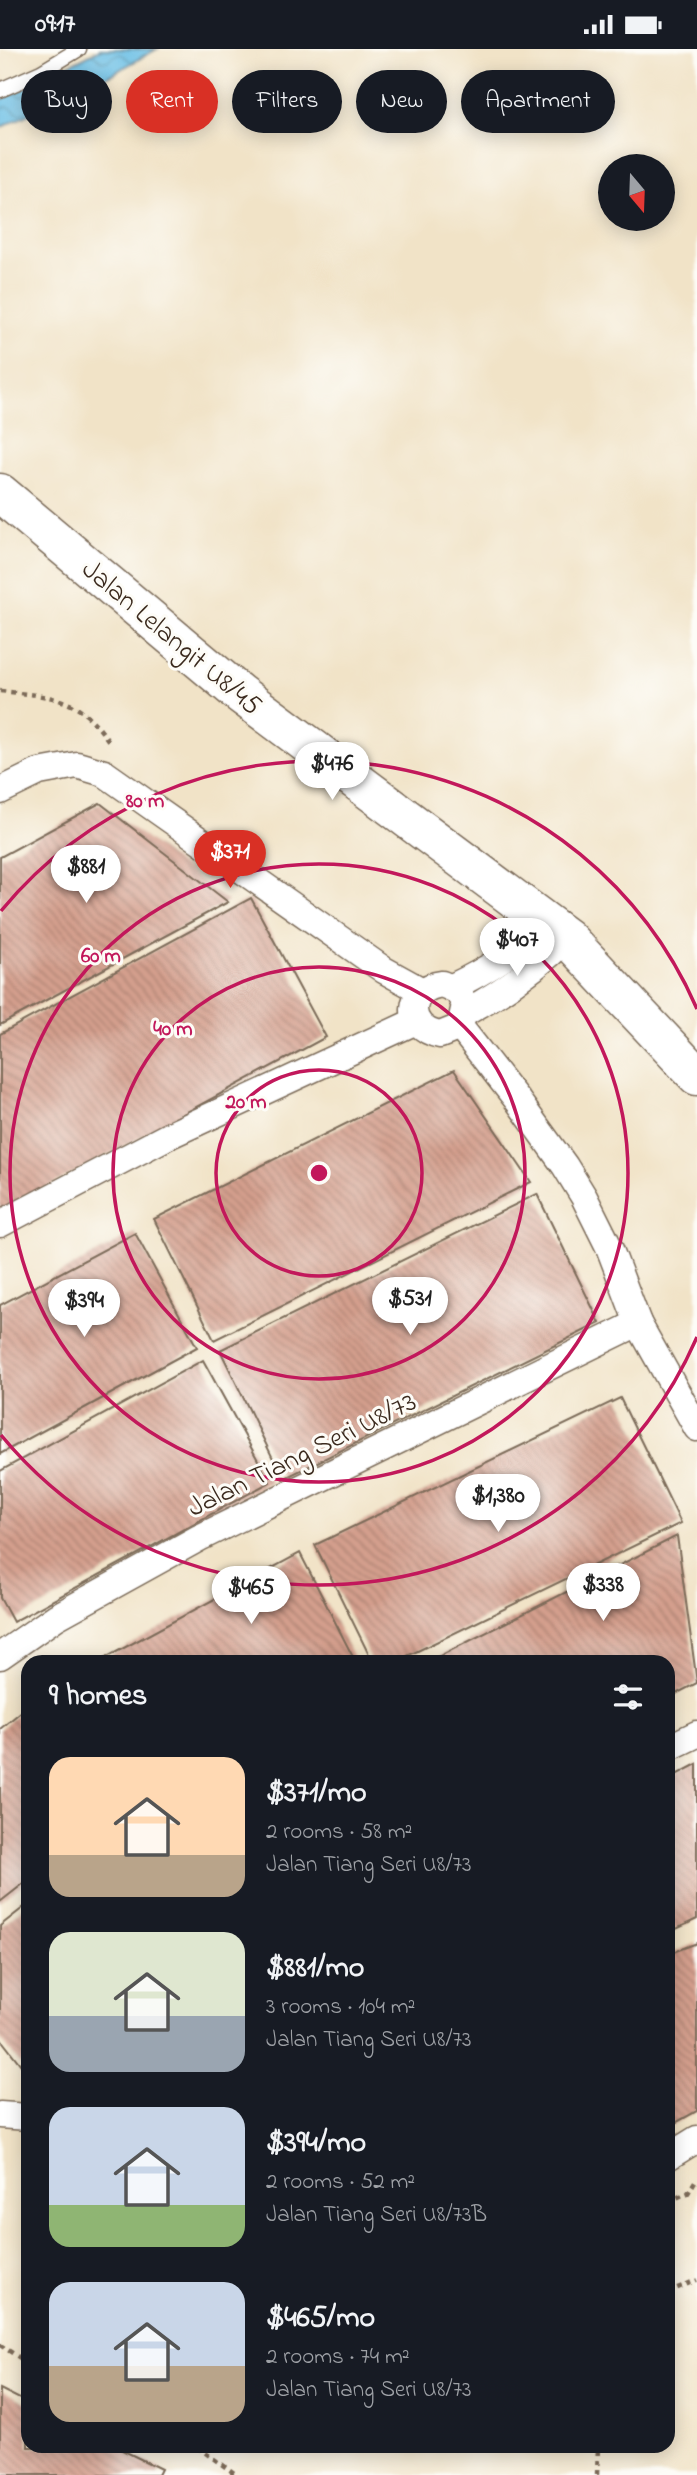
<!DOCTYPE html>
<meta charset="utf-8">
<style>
:root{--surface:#171b24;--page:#242831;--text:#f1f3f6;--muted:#9ea1a6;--accent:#d93025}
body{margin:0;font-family:"Indie Flower",sans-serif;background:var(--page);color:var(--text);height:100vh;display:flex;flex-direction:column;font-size:26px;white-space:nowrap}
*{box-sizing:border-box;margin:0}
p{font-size:23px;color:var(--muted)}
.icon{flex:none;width:38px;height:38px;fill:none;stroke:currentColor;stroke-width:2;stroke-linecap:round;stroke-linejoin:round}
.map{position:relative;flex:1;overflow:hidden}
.sheet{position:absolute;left:21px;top:1606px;width:654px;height:798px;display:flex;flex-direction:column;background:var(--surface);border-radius:21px;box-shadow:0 4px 18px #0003}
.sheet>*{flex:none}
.banner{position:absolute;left:21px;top:21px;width:656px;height:63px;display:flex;gap:14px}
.needle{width:46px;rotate:161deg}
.buttons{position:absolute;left:598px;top:105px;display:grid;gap:14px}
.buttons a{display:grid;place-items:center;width:77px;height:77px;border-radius:50%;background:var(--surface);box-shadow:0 4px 18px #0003;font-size:35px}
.price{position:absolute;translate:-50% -60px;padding:0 16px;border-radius:24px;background:#fff;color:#222;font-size:23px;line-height:46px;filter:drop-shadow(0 2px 4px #0008)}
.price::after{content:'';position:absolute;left:50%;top:42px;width:21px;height:16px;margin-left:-10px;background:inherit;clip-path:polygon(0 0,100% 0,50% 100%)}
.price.current{background:var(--accent);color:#fff}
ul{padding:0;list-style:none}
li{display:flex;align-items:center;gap:21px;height:175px;padding:0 28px}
li span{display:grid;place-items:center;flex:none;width:196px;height:140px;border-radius:21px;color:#555}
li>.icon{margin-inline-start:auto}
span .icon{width:84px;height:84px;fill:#fffc;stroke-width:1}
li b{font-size:30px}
h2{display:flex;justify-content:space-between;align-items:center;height:84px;padding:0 28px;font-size:30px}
.chip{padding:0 24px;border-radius:32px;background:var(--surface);box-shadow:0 4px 18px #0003;font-size:24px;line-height:63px}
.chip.current{background:var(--accent);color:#fff}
.status{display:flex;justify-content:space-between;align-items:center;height:49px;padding:0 35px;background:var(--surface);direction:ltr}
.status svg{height:19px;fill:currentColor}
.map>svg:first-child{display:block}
.water{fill:url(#water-waves);stroke:#527482;stroke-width:2}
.building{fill:url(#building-back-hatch)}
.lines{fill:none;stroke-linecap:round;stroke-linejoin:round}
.lane-casing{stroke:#7b6b59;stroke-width:17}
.street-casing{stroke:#7b6b59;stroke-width:29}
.secondary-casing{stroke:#7b6b59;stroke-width:41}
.path{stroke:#7b6b59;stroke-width:4.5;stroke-dasharray:5 5;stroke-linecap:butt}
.lane{stroke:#fff;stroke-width:14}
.street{stroke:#fff;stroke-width:26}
.secondary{stroke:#fff;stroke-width:38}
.ring{fill:none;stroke:#c2185b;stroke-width:3.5}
.labels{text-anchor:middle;stroke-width:6;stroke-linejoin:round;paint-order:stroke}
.street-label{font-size:28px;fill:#3b2a1e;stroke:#fdfcf7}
.centre{fill:#c2185b;stroke:#fdfcf7;stroke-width:3.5}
.ring-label{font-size:21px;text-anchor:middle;font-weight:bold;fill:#c2185b;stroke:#fdfcf7;stroke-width:6;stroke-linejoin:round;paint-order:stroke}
</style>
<div class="status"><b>09:17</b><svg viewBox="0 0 49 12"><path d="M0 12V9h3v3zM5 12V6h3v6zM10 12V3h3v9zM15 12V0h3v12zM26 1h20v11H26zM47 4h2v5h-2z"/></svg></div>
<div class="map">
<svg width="697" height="2426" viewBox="0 0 697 2426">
<defs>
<pattern id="water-waves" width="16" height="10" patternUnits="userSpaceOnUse" patternTransform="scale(1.75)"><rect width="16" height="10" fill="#68bee5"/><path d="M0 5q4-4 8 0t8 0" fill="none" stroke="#579bb9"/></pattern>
<pattern id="building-back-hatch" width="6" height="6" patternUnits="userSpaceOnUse" patternTransform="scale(1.75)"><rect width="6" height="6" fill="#d49f8d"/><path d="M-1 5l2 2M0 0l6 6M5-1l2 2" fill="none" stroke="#ad8273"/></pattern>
</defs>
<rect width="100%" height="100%" fill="#fdfcf7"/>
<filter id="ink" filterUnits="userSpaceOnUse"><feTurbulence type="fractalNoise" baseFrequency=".0143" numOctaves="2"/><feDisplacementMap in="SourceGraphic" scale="14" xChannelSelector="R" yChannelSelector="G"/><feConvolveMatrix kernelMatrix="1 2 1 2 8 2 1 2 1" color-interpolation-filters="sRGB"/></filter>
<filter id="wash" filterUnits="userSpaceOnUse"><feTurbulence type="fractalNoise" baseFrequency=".00686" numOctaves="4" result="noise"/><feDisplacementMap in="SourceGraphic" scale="28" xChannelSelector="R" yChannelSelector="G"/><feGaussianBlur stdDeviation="1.57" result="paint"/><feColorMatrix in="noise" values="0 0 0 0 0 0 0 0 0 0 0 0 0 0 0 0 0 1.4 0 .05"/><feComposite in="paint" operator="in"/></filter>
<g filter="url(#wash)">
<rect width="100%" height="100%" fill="#f1e3c7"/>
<path class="water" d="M100,0H157L112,25L0,79V51Z"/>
<g id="blocks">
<g class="building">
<path d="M100,754L228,853L0,976V808Z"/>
<path d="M251,849L326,988L0,1164V985Z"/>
<path d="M454,1021L531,1133L214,1291L154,1170Z"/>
<path d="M537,1145L600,1274L283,1430L220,1301Z"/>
<path d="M135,1184L197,1298L0,1405V1256Z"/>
<path d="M203,1311L270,1433L13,1573L0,1549V1422Z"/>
<path d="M620,1349L681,1474L393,1614H373L315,1496Z"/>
<path d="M677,1487L697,1634L668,1649V1614H426Z"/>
<path d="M300,1504L356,1614H96Z"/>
<path d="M28,1657V1831L0,1853V1680Z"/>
<path d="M697,1715V1870L668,1884V1730Z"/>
<path d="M28,1855V2025L0,1989V1877Z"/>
<path d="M697,1894V2062L668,2078V1905Z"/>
<path d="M0,2340L28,2354V2398H116L161,2420L158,2426H0Z"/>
</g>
</g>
</g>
<g filter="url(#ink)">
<use href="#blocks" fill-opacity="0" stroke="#7b6b59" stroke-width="2"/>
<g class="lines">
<defs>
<path id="lane" d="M0,41L41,23L79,0"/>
<g id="street">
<path d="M0,742L39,723L77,716L104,724L384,921L422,942"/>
<path d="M442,935L458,942L465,956L460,978L440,986C404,979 406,939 442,935Z"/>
<path d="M452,938C488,921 518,902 544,871"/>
<path d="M465,964C502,943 536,920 567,889"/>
<path d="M460,978L518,1052L565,1117L584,1148L609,1198L638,1274L697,1379"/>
<path d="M0,1175L170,1086L416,972"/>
<path d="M0,1607L56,1568L199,1489L638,1274"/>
<path d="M668,1699L697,1685"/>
<path d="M0,2066L28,2068"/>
<path d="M668,2108L697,2090"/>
</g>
<path id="secondary" d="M0,444L240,645L567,889L697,1027"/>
</defs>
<use href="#lane" class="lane-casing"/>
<use href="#street" class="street-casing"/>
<use href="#secondary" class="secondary-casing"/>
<g class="path">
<path d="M0,642C53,648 78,646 110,694"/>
<path d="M668,2152L688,2144L697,2129"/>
<path d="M668,2243L697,2231"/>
<path d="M0,2296L28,2314"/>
<path d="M197,2398L237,2426"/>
<path d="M597,2426L598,2398"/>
</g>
<use href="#lane" class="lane"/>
<use href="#street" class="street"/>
<use href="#secondary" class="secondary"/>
</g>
</g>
<g class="ring">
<circle cx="319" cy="1124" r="103"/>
<circle cx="319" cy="1124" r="206"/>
<circle cx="319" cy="1124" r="309"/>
<path d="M697 1288A412 412 0 0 1 1 1386M1 862A412 412 0 0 1 697 960"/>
</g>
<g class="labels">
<g class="street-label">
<text transform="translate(173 587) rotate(40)" y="10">Jalan Lelangit U8/45</text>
<text transform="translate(301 1404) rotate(-26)" y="10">Jalan Tiang Seri U8/73</text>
</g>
</g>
<circle cx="319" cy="1124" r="10" class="centre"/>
<g class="ring-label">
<text x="145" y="758">80 m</text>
<text x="101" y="913">60 m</text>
<text x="173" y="986">40 m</text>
<text x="246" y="1059">20 m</text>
</g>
</svg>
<div class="buttons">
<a><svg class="needle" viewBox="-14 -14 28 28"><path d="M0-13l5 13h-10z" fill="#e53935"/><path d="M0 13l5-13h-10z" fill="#9ea1a6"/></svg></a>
</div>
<b class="price" style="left:332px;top:753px">$476</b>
<b class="price current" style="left:230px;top:841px">$371</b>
<b class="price" style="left:86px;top:856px">$881</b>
<b class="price" style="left:517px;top:929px">$407</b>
<b class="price" style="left:410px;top:1288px">$531</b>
<b class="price" style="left:84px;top:1290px">$394</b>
<b class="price" style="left:498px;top:1485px">$1,380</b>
<b class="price" style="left:603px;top:1574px">$338</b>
<b class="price" style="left:251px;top:1577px">$465</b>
<div class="banner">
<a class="chip">Buy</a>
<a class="chip current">Rent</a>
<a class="chip">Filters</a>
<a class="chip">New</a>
<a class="chip">Apartment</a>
</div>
<section class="sheet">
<h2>9 homes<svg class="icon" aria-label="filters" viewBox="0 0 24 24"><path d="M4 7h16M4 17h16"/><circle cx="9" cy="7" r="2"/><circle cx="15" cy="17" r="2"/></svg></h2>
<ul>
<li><span style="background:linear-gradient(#ffd9b3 70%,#b9a48a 0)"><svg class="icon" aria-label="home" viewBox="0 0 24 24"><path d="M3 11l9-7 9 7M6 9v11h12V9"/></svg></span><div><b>$371/mo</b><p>2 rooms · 58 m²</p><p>Jalan Tiang Seri U8/73</p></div></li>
<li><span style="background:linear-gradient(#dfe7d0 60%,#9aa5b1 0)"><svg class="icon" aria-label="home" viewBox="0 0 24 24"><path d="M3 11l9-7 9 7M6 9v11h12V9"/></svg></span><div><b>$881/mo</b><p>3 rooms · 104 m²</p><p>Jalan Tiang Seri U8/73</p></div></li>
<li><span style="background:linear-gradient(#c9d6e8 70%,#8fb573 0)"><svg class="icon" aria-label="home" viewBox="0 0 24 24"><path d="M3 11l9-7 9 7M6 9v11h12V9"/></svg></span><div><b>$394/mo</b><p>2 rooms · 52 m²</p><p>Jalan Tiang Seri U8/73B</p></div></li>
<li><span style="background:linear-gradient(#c9d6e8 60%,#b9a48a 0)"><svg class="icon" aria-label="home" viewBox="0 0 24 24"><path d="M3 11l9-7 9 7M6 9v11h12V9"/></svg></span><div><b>$465/mo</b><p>2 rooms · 74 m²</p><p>Jalan Tiang Seri U8/73</p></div></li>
</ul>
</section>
</div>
